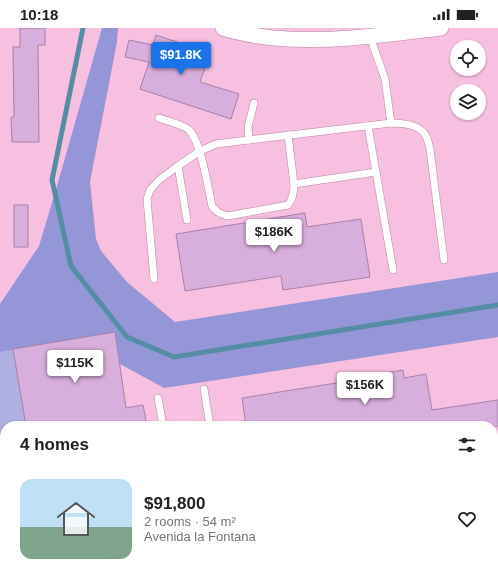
<!DOCTYPE html>
<meta charset="utf-8">
<style>
:root{--surface:#fff;--page:#f2f2f2;--text:#202124;--muted:#757577;--line:#e0e0e0;--accent:#1a73e8}
body{margin:0;font-family:Arial,sans-serif;background:var(--page);color:var(--text);height:100vh;display:flex;flex-direction:column;font-size:15px;white-space:nowrap}
*{box-sizing:border-box;margin:0}
p{font-size:13px;color:var(--muted)}
.icon{flex:none;width:22px;height:22px;fill:none;stroke:currentColor;stroke-width:2;stroke-linecap:round;stroke-linejoin:round}
.map{position:relative;flex:1;overflow:hidden}
.side{position:absolute;left:0px;top:393px;width:498px;height:156px;display:flex;flex-direction:column;background:var(--surface);border-radius:16px 16px 0 0;box-shadow:0 1px 3px #0004}
.side>*{flex:none}
.buttons{position:absolute;left:450px;top:12px;display:grid;gap:8px}
.buttons a{display:grid;place-items:center;width:36px;height:36px;border-radius:50%;background:var(--surface);box-shadow:0 1px 3px #0004;font-size:20px}
.price{position:absolute;translate:-50% -34px;padding:0 9px;border-radius:4px;background:#fff;color:#222;font-size:13px;line-height:26px;filter:drop-shadow(0 1px 2px #0008)}
.price::after{content:'';position:absolute;left:50%;top:24px;width:12px;height:9px;margin-left:-6px;background:inherit;clip-path:polygon(0 0,100% 0,50% 100%)}
.price.selected{background:var(--accent);color:#fff}
ul{padding:0;list-style:none}
li{display:flex;align-items:center;gap:12px;height:100px;padding:0 20px}
li+li{border-top:1px solid var(--line)}
li span{display:grid;place-items:center;flex:none;width:112px;height:80px;border-radius:12px;color:#555}
li>.icon{margin-inline-start:auto}
span .icon{width:48px;height:48px;fill:#fffc;stroke-width:1}
li b{font-size:17px}
h2{display:flex;justify-content:space-between;align-items:center;height:48px;padding:0 20px;font-size:17px}
.status{display:flex;justify-content:space-between;align-items:center;height:28px;padding:0 20px;background:var(--surface);direction:ltr}
.status svg{height:11px;fill:currentColor}
.map>svg:first-child{display:block}
.green{fill:#adb0e0}
.forest{fill:#9496d7}
.lines{fill:none;stroke-linecap:round;stroke-linejoin:round}
.stream{stroke:#558da5;stroke-width:5}
.building{fill:#d7aedc;stroke:#a680ab}
.service-casing{stroke:#b985a4;stroke-width:8}
.minor-casing{stroke:#b985a4;stroke-width:16}
.tertiary-casing{stroke:#b985a4;stroke-width:20}
.secondary-casing{stroke:#b985a4;stroke-width:22}
.service{stroke:#fff;stroke-width:7}
.minor{stroke:#fff;stroke-width:15}
.tertiary{stroke:#fff;stroke-width:19}
.secondary{stroke:#fff;stroke-width:21}
</style>
<div class="status"><b>10:18</b><svg viewBox="0 0 49 12"><path d="M0 12V9h3v3zM5 12V6h3v6zM10 12V3h3v9zM15 12V0h3v12zM26 1h20v11H26zM47 4h2v5h-2z"/></svg></div>
<div class="map">
<svg width="498" height="549" viewBox="0 0 498 549">
<rect width="100%" height="100%" fill="#f7bfe0"/>
<path class="green" d="M13,321L26,398H5V544H17L0,548V324Z"/>
<path class="forest" d="M102,0H118L117,14L90,154L96,211L101,223L127,254L175,294L498,244V309L164,360L120,336L115,304L0,324V276L39,218L57,158Z"/>
<g class="lines">
<path class="stream" d="M83,0L52,152L71,238L127,309L174,329L498,277"/>
</g>
<g class="building">
<path d="M20,0H45V17H38L39,114H12L11,89H14L13,19H20Z"/>
<path d="M156,7L210,25L200,54L239,66L231,91L140,61L149,34L125,29L129,12L153,17Z"/>
<rect x="14" y="177" width="14" height="42"/>
<path d="M305,185L307,199L361,191L370,249L283,262L281,248L185,263L176,206Z"/>
<path d="M115,304L126,380L143,377L147,398H26L13,321Z"/>
<path d="M403,342L404,350L426,346L432,382L498,372V398H246L242,370L374,349L373,347Z"/>
</g>
<g class="lines">
<defs>
<g id="service">
<path d="M370,9L385,51L391,95"/>
<path d="M159,90C167,93 181,96 188,101C201,112 208,160 212,178C216,184 220,186 228,188L288,177C293,171 294,164 294,156L288,107"/>
<path d="M368,98L393,242"/>
<path d="M249,112L248,99L254,75"/>
<path d="M178,138L187,192"/>
<path d="M294,156L376,144"/>
<path d="M154,251L147,171L150,162L159,152L178,138L200,123L216,116L232,114L391,95C402,95 420,96 426,108C428,112 429,117 430,121L444,232"/>
<path d="M204,361L210,398"/>
<path d="M158,370L163,398"/>
<path d="M493,440L497,444L498,451"/>
<path d="M281,544L283,549"/>
<path d="M350,549L351,544"/>
</g>
<path id="minor" d="M223,0C239,6 257,8 274,10C330,15 385,7 441,0"/>
<path id="tertiary" d="M413,544L414,549"/>
<g id="secondary">
<path d="M493,467H498"/>
<path d="M493,495L498,494"/>
<path d="M51,549L69,544"/>
<path d="M133,549L164,544"/>
</g>
</defs>
<use href="#service" class="service-casing"/>
<use href="#minor" class="minor-casing"/>
<use href="#tertiary" class="tertiary-casing"/>
<use href="#secondary" class="secondary-casing"/>
<use href="#service" class="service"/>
<use href="#minor" class="minor"/>
<use href="#tertiary" class="tertiary"/>
<use href="#secondary" class="secondary"/>
</g>
</svg>
<div class="buttons">
<a><svg class="icon" aria-label="locate" viewBox="0 0 24 24"><circle cx="12" cy="12" r="6"/><path d="M12 2v4M12 18v4M2 12h4M18 12h4"/></svg></a>
<a><svg class="icon" aria-label="layers" viewBox="0 0 24 24"><path d="M12 4l9 5-9 5-9-5zM3 14l9 5 9-5"/></svg></a>
</div>
<b class="price selected" style="left:181px;top:48px">$91.8K</b>
<b class="price" style="left:274px;top:225px">$186K</b>
<b class="price" style="left:75px;top:356px">$115K</b>
<b class="price" style="left:365px;top:378px">$156K</b>
<section class="side">
<h2>4 homes<svg class="icon" aria-label="filters" viewBox="0 0 24 24"><path d="M4 7h16M4 17h16"/><circle cx="9" cy="7" r="2"/><circle cx="15" cy="17" r="2"/></svg></h2>
<ul>
<li><span style="background:linear-gradient(#bfe0f5 60%,#7fa58c 0)"><svg class="icon" aria-label="home" viewBox="0 0 24 24"><path d="M3 11l9-7 9 7M6 9v11h12V9"/></svg></span><div><b>$91,800</b><p>2 rooms · 54 m²</p><p>Avenida la Fontana</p></div><svg class="icon" aria-label="heart" viewBox="0 0 24 24"><path d="M12 20l-8-8c-3-5 5-10 8-4 3-6 11-1 8 4z"/></svg></li>
</ul>
</section>
</div>
